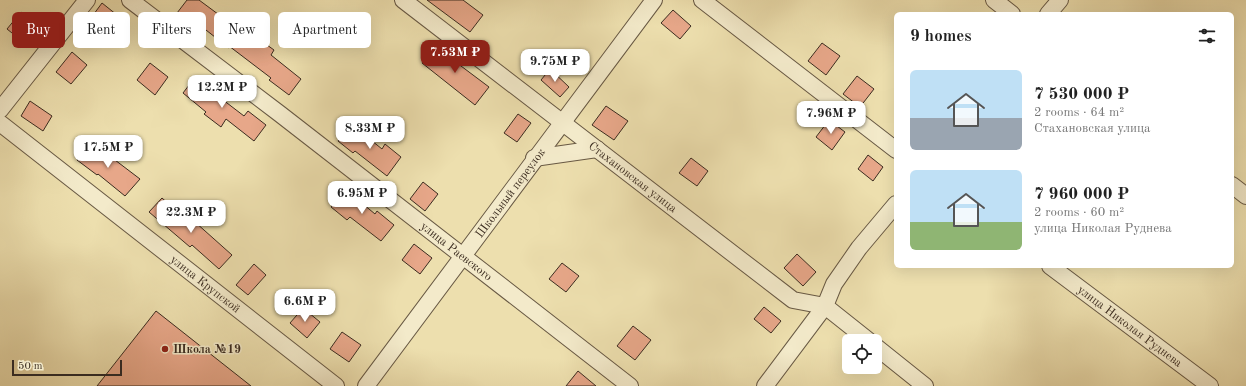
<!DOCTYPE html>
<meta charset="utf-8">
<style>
:root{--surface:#fff;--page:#f2f2f2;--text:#222;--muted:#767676;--accent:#8f2418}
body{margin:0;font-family:"Old Standard TT",serif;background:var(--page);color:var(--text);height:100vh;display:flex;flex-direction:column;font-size:15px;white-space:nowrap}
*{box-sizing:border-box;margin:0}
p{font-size:13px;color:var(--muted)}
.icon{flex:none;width:22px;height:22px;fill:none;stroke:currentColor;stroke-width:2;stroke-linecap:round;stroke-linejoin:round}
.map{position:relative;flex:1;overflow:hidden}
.drawer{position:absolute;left:894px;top:12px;width:340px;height:256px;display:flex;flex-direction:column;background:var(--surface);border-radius:6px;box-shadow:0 4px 16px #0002}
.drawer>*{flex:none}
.guide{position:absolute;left:12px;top:12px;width:380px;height:36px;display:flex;gap:8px}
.buttons{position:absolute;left:842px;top:334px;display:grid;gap:8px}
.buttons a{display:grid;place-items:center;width:40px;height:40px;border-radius:6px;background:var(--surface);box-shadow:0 4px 16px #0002;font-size:20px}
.scale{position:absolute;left:12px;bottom:10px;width:110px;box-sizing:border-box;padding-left:4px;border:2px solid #3b2c20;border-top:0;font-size:11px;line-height:14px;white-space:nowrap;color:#3b2c20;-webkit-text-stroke:3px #f3eaca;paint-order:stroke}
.price{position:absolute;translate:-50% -34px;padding:0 9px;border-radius:8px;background:#fff;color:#222;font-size:13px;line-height:26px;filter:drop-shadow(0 1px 2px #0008)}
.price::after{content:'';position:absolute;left:50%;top:24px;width:12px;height:9px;margin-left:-6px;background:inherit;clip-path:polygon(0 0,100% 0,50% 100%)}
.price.current{background:var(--accent);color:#fff}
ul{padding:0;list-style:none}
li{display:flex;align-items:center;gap:12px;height:100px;padding:0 16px}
li span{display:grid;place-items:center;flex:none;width:112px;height:80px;border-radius:6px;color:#555}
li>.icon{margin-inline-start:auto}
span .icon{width:48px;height:48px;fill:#fffc;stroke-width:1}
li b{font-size:17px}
h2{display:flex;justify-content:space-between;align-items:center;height:48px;padding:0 16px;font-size:17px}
.chip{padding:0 14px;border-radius:6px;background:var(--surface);box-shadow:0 4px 16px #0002;font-size:14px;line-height:36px}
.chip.current{background:var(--accent);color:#fff}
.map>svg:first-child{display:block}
.building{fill:#e7a789;stroke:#3b2c20}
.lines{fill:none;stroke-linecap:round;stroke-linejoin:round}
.minor-casing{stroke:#685944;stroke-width:18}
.minor{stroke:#f3eaca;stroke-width:16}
.poi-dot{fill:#8f2418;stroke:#f3eaca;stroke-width:1.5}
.labels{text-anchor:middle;stroke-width:3;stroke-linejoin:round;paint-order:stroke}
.street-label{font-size:12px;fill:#3b2c20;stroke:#f3eaca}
.poi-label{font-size:12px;font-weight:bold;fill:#3b2c20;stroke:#f3eaca;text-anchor:start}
</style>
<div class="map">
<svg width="1246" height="386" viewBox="0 0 1246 386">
<rect width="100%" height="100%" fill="#eddfae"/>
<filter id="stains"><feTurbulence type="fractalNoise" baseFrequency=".005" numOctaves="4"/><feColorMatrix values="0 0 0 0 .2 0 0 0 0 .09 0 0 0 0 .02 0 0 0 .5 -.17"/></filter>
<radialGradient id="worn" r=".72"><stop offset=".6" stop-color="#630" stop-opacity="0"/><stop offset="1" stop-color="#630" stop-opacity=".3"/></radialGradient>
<g class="building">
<path d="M187,0H199L253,40L256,37L274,50L271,55L301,79L289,95L269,80L271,78L229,46V48L197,23L194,27L177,13Z"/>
<path d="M427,0H463L483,15L470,32Z"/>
<path d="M102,3L117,15L103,34L88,22Z"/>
<path d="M673,10L691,26L680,39L661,23Z"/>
<path d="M21,12L35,24L22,41L7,29Z"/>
<path d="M437,43L455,57L453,60L489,87L475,105L422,63Z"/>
<path d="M822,43L840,56L826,75L808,61Z"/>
<path d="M72,52L87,65L71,84L56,72Z"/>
<path d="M150,63L168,77L155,95L137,80Z"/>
<path d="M550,69L569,87L560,97L541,80Z"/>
<path d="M196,76L215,91L214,93L244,116L248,111L266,125L254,141L226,119L221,127L204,114L206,112L183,93Z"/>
<path d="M857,76L874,89L860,107L843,94Z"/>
<path d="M30,101L52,116L43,131L21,116Z"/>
<path d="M606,106L628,121L614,140L592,125Z"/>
<path d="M518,114L531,123L517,142L504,133Z"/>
<path d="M829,120L845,132L832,150L816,137Z"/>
<path d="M351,124L382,149L385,144L401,157L387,176L355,151L353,153L338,141Z"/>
<path d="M90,141L140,179L125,196L98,174L97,175L77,160Z"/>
<path d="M868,155L883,167L873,181L858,169Z"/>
<path d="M691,158L708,171L697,186L679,173Z"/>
<path d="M423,182L438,194L425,211L410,199Z"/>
<path d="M345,189L375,214L377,211L394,225L381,241L350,217L347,220L331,207Z"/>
<path d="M162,198L192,225L195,222L232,255L219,269L192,245L190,247L149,212Z"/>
<path d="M414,244L432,258L420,274L402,260Z"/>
<path d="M797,254L816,272L803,286L784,268Z"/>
<path d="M562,263L579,276L566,292L549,279Z"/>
<path d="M254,264L266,275L248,295L236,285Z"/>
<path d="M764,307L781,321L771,333L754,319Z"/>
<path d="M303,308L320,322L307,338L290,323Z"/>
<path d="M156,311L251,386H97Z"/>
<path d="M633,326L651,340L635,360L617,346Z"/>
<path d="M342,332L361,345L349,362L330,349Z"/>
<path d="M578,371L596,386H566Z"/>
</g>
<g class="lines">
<defs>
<g id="minor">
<path id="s1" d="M130,0L280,114L630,386"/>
<path id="s2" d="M403,0L793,300L825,306L869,341"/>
<path d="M702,0L896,150"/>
<path d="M994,0L1012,14"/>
<path d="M1048,14L1060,0"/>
<path d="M0,110L87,0"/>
<path id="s3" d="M0,123L336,386"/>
<path d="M534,158L597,149"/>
<path d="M1232,185L1246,196"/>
<path id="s4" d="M1050,266L1210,386"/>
<path d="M875,346L925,386"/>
<path id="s5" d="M366,386L654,0"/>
<path d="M765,386L825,306L834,284L859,248L896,204"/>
</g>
</defs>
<use href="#minor" class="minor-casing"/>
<use href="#minor" class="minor"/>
</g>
<circle class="poi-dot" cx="165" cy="349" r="4"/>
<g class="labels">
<g class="street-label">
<text dy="4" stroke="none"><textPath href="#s2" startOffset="290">Стахановская улица</textPath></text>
<text dy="4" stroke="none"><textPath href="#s5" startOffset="241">Школьный переулок</textPath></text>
<text dy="4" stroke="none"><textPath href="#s1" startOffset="412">улица Раевского</textPath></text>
<text dy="4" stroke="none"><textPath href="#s3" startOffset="261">улица Крупской</textPath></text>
<text dy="4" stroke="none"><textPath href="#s4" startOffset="100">улица Николая Руднева</textPath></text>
</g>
<g class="poi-label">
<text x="173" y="353">Школа №19</text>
</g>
</g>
<rect width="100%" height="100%" filter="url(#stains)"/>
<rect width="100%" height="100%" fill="url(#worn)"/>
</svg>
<div class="buttons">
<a><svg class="icon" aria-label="locate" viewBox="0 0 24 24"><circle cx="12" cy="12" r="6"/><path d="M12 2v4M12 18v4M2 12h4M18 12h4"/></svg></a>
</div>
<div class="scale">50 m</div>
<b class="price current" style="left:455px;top:74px">7.53M ₽</b>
<b class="price" style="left:555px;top:83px">9.75M ₽</b>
<b class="price" style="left:222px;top:109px">12.2M ₽</b>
<b class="price" style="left:831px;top:135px">7.96M ₽</b>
<b class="price" style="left:370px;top:150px">8.33M ₽</b>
<b class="price" style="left:108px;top:169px">17.5M ₽</b>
<b class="price" style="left:362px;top:215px">6.95M ₽</b>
<b class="price" style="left:191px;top:234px">22.3M ₽</b>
<b class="price" style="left:305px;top:323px">6.6M ₽</b>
<div class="guide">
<a class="chip current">Buy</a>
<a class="chip">Rent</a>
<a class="chip">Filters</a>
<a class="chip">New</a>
<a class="chip">Apartment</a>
</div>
<section class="drawer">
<h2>9 homes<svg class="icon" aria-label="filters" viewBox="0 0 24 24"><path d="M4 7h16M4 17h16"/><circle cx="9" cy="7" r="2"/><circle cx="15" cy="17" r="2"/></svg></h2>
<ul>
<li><span style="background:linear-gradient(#bfe0f5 60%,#9aa5b1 0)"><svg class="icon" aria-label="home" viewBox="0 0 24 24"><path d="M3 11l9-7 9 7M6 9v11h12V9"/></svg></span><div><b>7 530 000 ₽</b><p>2 rooms · 64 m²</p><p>Стахановская улица</p></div></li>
<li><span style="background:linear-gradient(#bfe0f5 65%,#8fb573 0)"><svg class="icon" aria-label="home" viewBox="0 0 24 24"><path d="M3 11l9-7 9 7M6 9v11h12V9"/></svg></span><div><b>7 960 000 ₽</b><p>2 rooms · 60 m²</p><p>улица Николая Руднева</p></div></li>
</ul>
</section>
</div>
